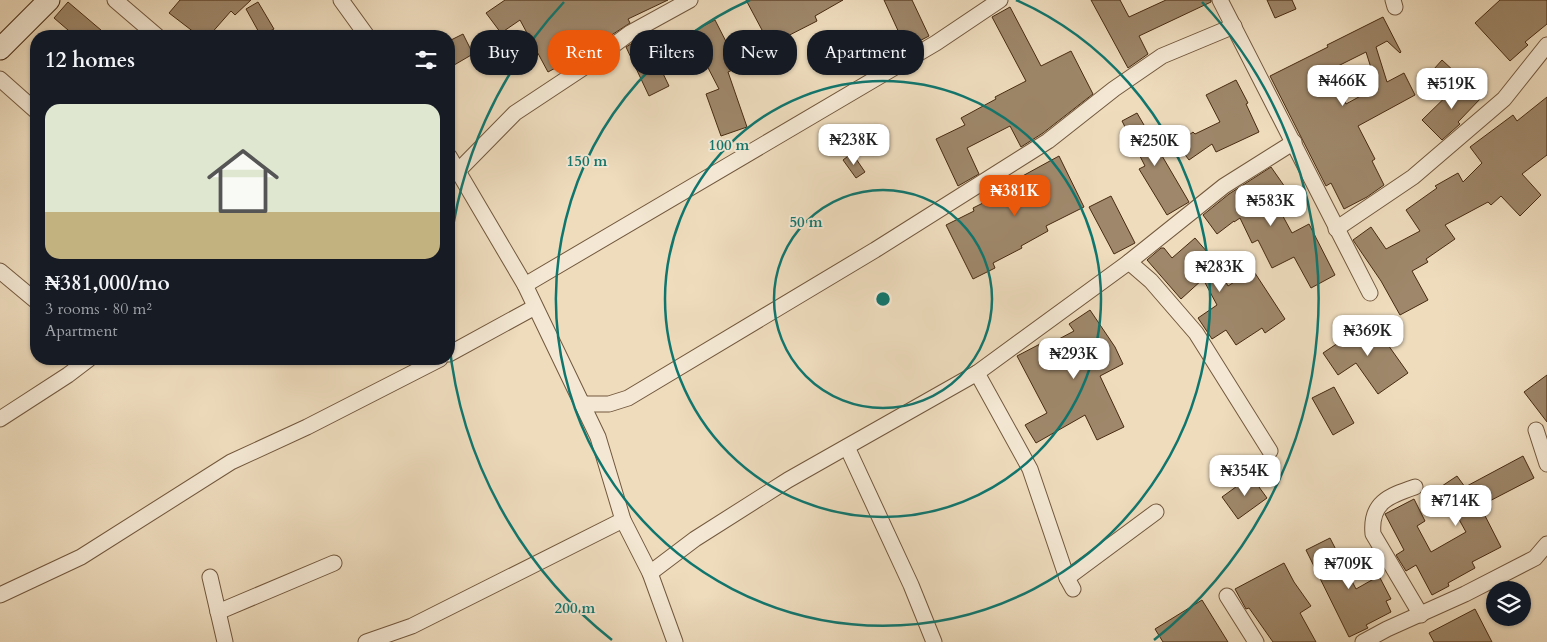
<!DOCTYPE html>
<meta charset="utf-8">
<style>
:root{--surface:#171b24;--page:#20242c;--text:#f1f3f6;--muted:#9ea1a6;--line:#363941;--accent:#ea580c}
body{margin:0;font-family:Cardo,serif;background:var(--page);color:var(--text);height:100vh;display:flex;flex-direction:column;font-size:19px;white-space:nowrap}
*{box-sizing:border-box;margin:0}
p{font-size:16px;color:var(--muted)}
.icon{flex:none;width:28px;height:28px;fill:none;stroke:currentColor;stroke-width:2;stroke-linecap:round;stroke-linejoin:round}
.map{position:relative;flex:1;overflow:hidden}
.sheet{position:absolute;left:30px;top:30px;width:425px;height:335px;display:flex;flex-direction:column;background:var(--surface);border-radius:20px;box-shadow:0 1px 4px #0004}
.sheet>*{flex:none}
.hud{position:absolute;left:470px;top:30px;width:475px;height:45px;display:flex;gap:10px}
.buttons{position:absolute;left:1486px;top:581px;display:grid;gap:10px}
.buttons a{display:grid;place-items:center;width:45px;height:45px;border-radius:50%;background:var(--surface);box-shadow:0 1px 4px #0004;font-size:25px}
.price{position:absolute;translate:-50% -42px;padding:0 11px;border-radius:10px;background:#fff;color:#222;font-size:16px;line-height:32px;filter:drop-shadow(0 1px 2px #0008)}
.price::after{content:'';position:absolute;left:50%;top:30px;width:15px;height:11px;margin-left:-8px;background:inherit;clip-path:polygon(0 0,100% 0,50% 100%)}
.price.selected{background:var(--accent);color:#fff}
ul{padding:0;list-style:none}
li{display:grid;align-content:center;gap:10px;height:265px;padding:0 15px}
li+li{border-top:1px solid var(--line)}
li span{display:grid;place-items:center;height:155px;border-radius:15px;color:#555}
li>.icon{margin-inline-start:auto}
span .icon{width:90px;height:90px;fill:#fffc;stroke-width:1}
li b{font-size:21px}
h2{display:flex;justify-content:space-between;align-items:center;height:60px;padding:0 15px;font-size:21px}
.chip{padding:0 18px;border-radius:20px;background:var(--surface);box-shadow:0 1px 4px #0004;font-size:18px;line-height:45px}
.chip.selected{background:var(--accent);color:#fff}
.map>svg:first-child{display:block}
.building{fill:#9e876a;stroke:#482b11;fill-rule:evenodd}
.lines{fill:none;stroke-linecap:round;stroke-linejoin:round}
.street-casing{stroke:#72573c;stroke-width:17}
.secondary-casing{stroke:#482b11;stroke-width:23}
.street{stroke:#f4e8d4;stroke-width:15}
.secondary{stroke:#f4e8d4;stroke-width:21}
.ring{fill:none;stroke:#0f766e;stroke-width:2.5}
.centre{fill:#0f766e;stroke:#f4e8d4;stroke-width:2.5}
.ring-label{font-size:15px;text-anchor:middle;font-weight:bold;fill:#0f766e;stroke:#f4e8d4;stroke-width:4;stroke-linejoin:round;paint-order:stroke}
</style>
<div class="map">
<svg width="1547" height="642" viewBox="0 0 1547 642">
<rect width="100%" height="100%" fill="#eedcbd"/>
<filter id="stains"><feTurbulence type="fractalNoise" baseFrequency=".004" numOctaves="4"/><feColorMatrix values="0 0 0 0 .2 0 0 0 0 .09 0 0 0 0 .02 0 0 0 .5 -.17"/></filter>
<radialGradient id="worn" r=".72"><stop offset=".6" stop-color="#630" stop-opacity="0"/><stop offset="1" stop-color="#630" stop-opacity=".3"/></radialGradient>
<g class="building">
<path d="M180,0H251L235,15L231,11L209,36H199L169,13Z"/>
<path d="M505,0H668L628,19L630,23L607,38L606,37L570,56L572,59L548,72L520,20L501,33L486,13Z"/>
<path d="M746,0H843L815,16L817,21L770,45Z"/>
<path d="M884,0H912L929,36L906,48Z"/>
<path d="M1091,0H1120L1129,17L1166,0H1211V2L1139,36L1148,54L1128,68Z"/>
<path d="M1267,0H1292L1296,9L1275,18Z"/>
<path d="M1500,0H1547V24L1525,42L1528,45L1510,61L1475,23Z"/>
<path d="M68,2L108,36H75L54,18Z"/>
<path d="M258,2L274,29L261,36L246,9Z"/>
<path d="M1010,7L1041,66L1071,51L1093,94L1043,133L1021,147L1010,126L967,148L979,174L958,186L936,139L965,125L961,118L996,99L995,97L1026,81L992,17Z"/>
<path d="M1383,17L1401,52L1400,53L1387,41L1376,47L1387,82L1404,73L1415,95L1358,126L1375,159L1372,161L1384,185L1367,197L1344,209L1331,183L1326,186L1270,76L1328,47L1327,45ZM1366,52L1377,87L1346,104L1330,73L1332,72L1330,70Z"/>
<path d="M715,20L739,67L728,72L747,127L721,136L706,94L719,89L690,33Z"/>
<path d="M463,34L473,54L449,68V41Z"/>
<path d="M646,38L669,86L649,96L626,47L639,39L640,41Z"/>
<path d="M1442,60L1456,73L1434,85L1426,78Z"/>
<path d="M1236,80L1248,103L1246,104L1259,132L1216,152L1212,144L1189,160L1177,144L1193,132L1195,134L1220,122L1206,95Z"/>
<path d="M1463,80L1482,97L1458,122L1460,124L1442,140L1422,120Z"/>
<path d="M1547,97V155L1522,174L1541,195L1520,216L1501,196L1491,205L1488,202L1445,225L1455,239L1426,259L1428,262L1412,271L1428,300L1400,315L1381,281L1353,240L1371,227L1386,249L1420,231L1406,210L1437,188L1435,186L1458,173L1463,182L1482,163L1470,147L1513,115L1517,121Z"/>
<path d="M1137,113L1189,202L1167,215L1139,169L1145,166L1122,121Z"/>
<path d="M852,153L865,172L856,178L843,160Z"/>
<path d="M1059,156L1084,207L1046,226L1048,231L1021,246L1022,248L993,263L995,268L973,279L946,225L974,211L973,208L999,195L997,190Z"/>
<path d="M1271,167L1285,187L1272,196L1292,233L1309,224L1335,275L1311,288L1294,257L1272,268L1258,240L1252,243L1240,218L1234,222V221L1217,234L1203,215L1229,194Z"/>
<path d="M1111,196L1135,243L1114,254L1089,207Z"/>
<path d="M1195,238L1215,261L1228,286L1253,270L1285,319L1265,333L1262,328L1236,345L1226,330L1212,339L1198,318L1217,305L1203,279L1181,299L1147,260L1161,248H1164L1172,258Z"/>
<path d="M1090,310L1115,347L1123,364L1100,376L1124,427L1097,440L1085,415L1036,443L1025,425L1047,413L1017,356L1040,344L1042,348L1074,331L1069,324Z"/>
<path d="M1371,321L1408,373L1378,394L1356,363L1338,375L1323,353Z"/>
<path d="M1547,375V422L1524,392Z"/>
<path d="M1334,387L1354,423L1333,435L1312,398Z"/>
<path d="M1523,456L1534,478L1480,506L1501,547L1472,562L1475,568L1448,583L1449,586L1432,595L1416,565L1406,571L1396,555L1404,550L1385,514L1414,499L1425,521L1417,526L1431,552L1466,532L1456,514L1439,488L1457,476L1465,487Z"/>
<path d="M1251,476L1267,498L1238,519L1222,497Z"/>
<path d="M1330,538L1356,589L1379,576L1391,599L1386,601L1391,612L1366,625L1368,628L1349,637L1306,550Z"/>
<path d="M1284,563L1294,582L1311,606L1300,613L1316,642H1273L1249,608L1246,609L1235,589Z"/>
<path d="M1202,600L1228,642H1163L1155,629Z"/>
<path d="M1475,609L1492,642H1434L1429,633Z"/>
</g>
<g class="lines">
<defs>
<g id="street">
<path d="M115,0L157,36"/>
<path d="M341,0L367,36"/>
<path d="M1220,0L1370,293"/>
<path d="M1393,0L1395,7"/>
<path d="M0,79L36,111"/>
<path d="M449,156L525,285L598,437L623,520L650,573L675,642"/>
<path d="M458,171L515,113L583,68L630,33L690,0"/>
<path d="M1336,229L1413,177L1504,99L1547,45"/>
<path d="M1129,262L1151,281L1196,333L1270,451"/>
<path d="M0,271L36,301"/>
<path d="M525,285L936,43L1000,0"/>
<path d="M449,354L535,307"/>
<path d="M977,373L1030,469L1067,578L1073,589"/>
<path d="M582,404H609L628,398L875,250L1048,141L1114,89L1162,56L1234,26"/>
<path d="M0,419L68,375L89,359"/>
<path d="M1536,430L1547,464"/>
<path d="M847,447L911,585L934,642"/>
<path d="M1415,487C1388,496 1370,503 1373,534L1421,615"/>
<path d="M650,573L695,539L788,480L977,373L1129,262L1224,186L1294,142"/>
<path d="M210,577L225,642"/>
<path d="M1067,578L1156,512"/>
<path d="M0,595L81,557L231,462L307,427L440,359"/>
<path d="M1227,596L1256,642"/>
<path d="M218,612L334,563"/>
<path d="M366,642L412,626L623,520"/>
<path d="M1363,642L1387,629L1465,594L1535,558L1547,544"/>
</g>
<path id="secondary" d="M0,49L49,0"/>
</defs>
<use href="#street" class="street-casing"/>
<use href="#secondary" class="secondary-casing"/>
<use href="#street" class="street"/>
<use href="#secondary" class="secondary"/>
</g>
<g class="ring">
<circle cx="883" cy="299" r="109"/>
<circle cx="883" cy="299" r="218"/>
<path d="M1016 0A327 327 0 1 1 750 0"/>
<path d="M612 640A436 436 0 0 1 449 341M449 257A436 436 0 0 1 564 2M1202 2A436 436 0 0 1 1154 640"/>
</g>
<circle cx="883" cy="299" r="8" class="centre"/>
<g class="ring-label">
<text x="729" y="150">100 m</text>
<text x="587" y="166">150 m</text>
<text x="806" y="227">50 m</text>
<text x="575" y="613">200 m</text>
</g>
<rect width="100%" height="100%" filter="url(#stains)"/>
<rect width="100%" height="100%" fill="url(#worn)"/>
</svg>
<div class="buttons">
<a><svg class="icon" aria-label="layers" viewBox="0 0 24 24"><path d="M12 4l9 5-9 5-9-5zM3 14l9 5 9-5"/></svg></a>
</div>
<b class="price" style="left:1343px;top:107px">₦466K</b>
<b class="price" style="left:1452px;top:110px">₦519K</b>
<b class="price" style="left:854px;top:166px">₦238K</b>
<b class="price" style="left:1155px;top:167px">₦250K</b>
<b class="price selected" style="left:1015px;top:217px">₦381K</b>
<b class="price" style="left:1271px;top:227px">₦583K</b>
<b class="price" style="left:1220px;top:293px">₦283K</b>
<b class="price" style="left:1368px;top:357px">₦369K</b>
<b class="price" style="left:1074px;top:380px">₦293K</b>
<b class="price" style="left:1245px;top:497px">₦354K</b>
<b class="price" style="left:1456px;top:527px">₦714K</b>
<b class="price" style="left:1349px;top:590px">₦709K</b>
<div class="hud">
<a class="chip">Buy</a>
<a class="chip selected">Rent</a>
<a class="chip">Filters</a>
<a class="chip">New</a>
<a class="chip">Apartment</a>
</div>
<section class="sheet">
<h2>12 homes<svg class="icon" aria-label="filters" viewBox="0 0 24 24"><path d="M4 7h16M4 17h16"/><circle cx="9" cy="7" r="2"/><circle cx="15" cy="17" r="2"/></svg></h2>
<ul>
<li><span style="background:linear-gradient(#dfe7d0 70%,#c2b280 0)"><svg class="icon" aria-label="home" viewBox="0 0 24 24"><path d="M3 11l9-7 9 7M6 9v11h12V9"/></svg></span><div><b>₦381,000/mo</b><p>3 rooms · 80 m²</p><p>Apartment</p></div></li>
</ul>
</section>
</div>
